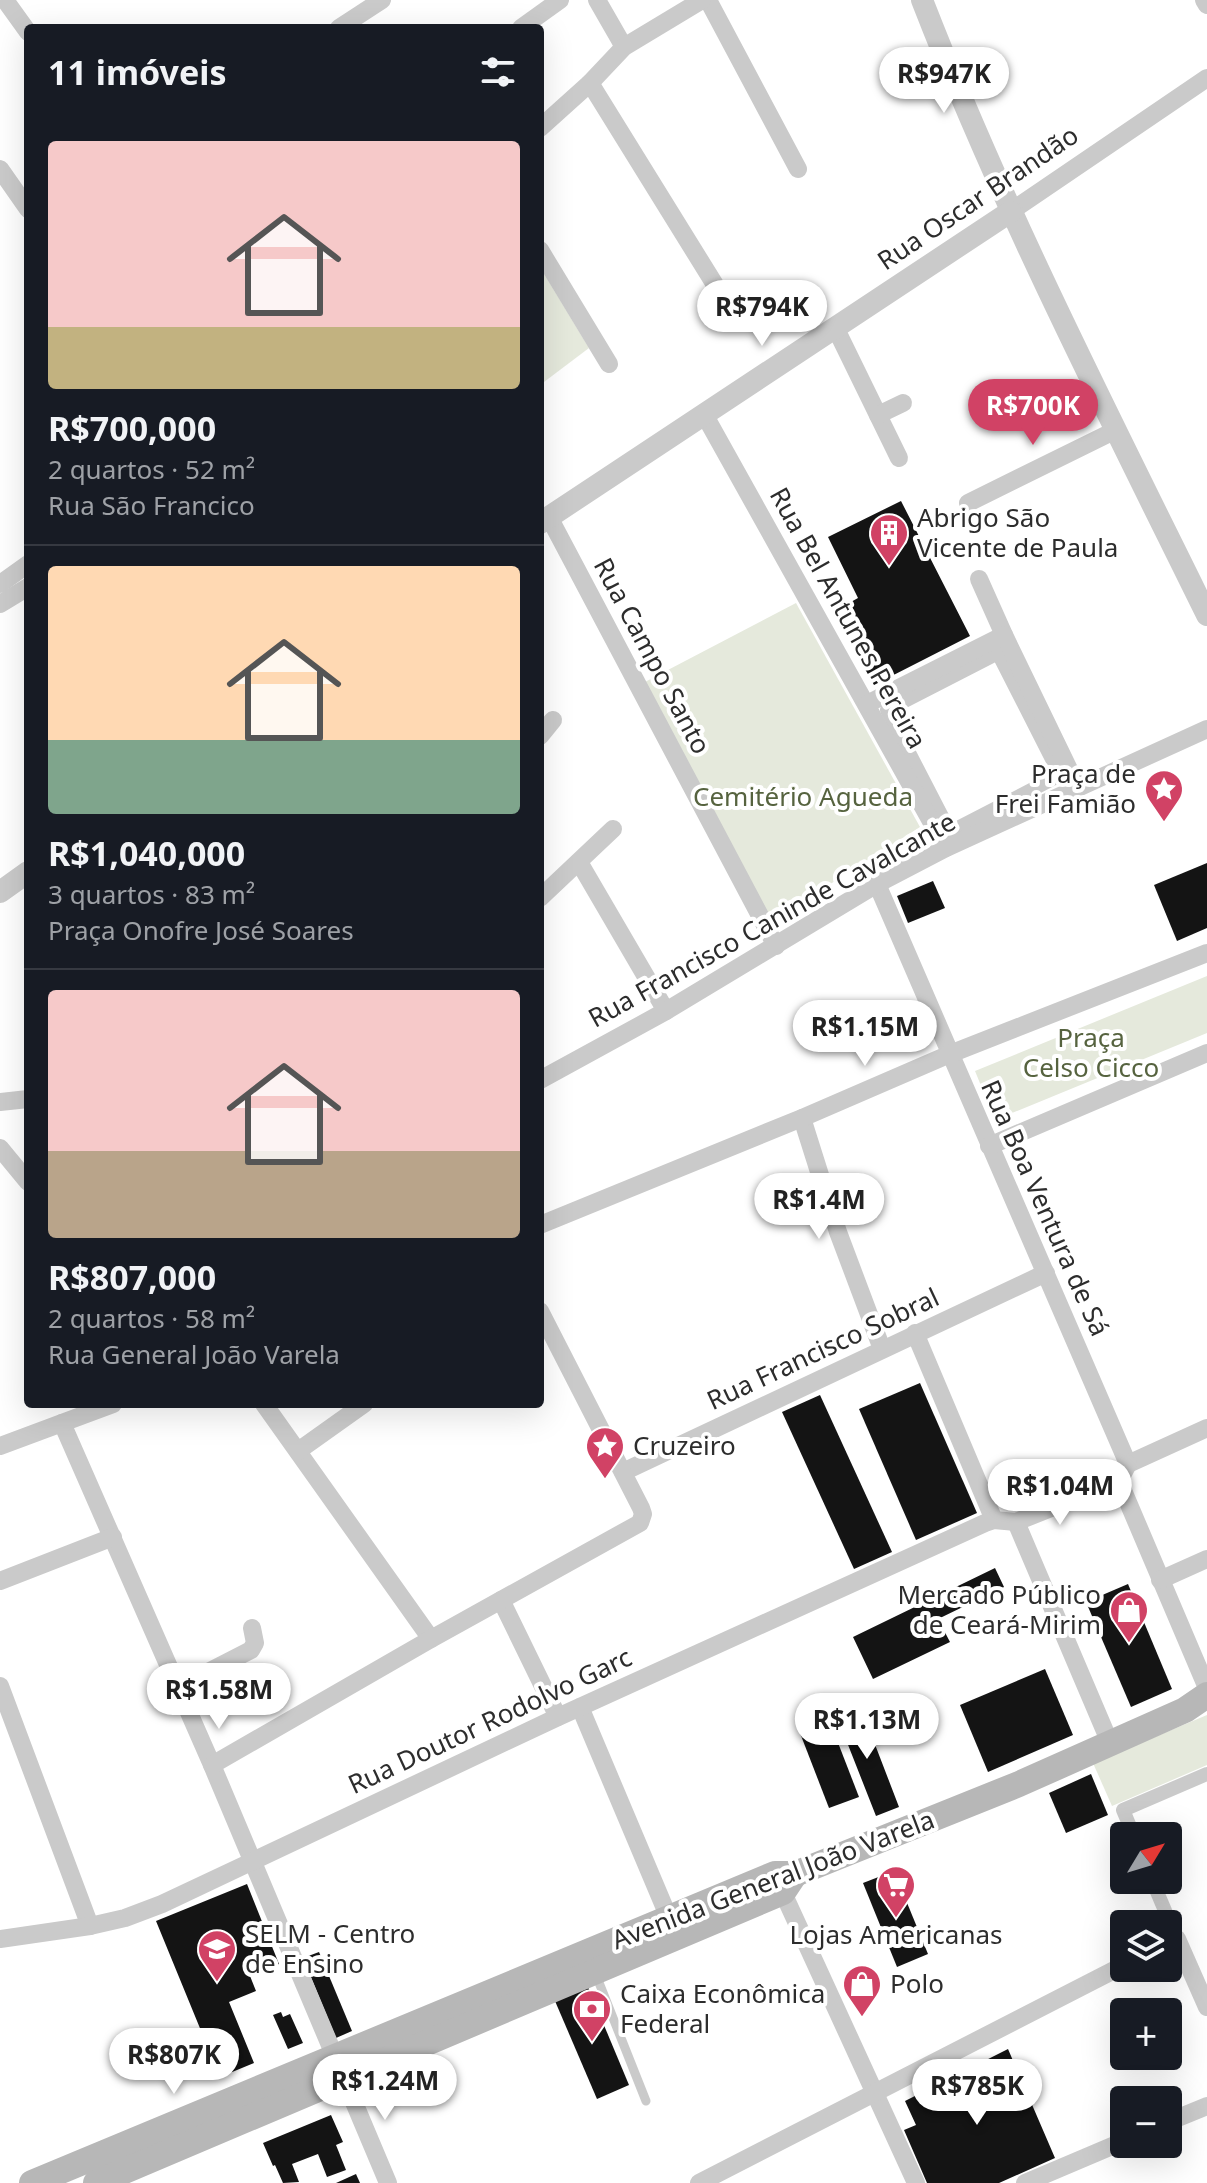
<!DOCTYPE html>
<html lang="pt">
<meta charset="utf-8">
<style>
:root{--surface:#171b24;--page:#20242c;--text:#f1f3f6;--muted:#9ea1a6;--line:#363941;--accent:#d14265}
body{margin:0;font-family:"Noto Sans",sans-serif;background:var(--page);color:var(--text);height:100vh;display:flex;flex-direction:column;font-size:30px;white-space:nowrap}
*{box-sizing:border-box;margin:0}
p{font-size:26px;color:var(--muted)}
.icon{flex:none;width:44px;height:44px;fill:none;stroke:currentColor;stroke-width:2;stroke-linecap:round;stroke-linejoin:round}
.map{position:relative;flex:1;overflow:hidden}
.side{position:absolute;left:24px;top:24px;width:520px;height:1384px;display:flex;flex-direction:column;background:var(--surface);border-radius:8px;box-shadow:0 8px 32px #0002}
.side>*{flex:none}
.needle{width:52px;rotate:52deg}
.tools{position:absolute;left:1110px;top:1822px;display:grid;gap:16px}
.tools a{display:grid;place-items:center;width:72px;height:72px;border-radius:8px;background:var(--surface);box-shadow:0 8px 32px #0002;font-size:40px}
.price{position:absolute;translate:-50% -68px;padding:0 18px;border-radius:28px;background:#fff;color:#222;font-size:26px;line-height:52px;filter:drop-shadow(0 2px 4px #0008)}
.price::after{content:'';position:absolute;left:50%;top:48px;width:24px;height:18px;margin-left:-12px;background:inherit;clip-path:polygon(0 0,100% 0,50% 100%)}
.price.active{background:var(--accent);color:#fff}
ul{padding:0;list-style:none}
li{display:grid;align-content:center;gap:16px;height:424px;padding:0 24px}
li+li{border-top:2px solid var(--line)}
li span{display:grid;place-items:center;height:248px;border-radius:8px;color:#555}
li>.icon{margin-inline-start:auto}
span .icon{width:144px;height:144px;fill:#fffc;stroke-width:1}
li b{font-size:34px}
h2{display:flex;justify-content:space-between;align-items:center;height:96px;padding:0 24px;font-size:34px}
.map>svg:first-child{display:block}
.green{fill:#e5e9dc}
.building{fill:#141414}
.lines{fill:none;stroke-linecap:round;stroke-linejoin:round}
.service{stroke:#cacaca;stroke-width:9}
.pedestrian{stroke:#cacaca;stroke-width:14}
.minor{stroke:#cacaca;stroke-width:18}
.tertiary{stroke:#cacaca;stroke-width:22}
.secondary{stroke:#b7b7b7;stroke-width:26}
.labels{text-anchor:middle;stroke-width:8;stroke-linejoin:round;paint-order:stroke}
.street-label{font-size:26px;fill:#2d2d2d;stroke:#fff}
.poi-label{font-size:26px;fill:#2d2d2d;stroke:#fff;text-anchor:start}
.park-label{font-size:26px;fill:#56633f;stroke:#fff}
</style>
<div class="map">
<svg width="1207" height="2183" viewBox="0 0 1207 2183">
<rect width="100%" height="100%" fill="#fff"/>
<g class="green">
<path d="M540,267L589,348L540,385Z"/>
<path d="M796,603L920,827L769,923L643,683Z"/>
<path d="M1207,976V1033L995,1120L975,1071Z"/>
<path d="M1207,1715V1765L1112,1806L1093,1763Z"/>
</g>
<g class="building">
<path d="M901,501L970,636L874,685L833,612L858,598L828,537Z"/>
<path d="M1207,863V928L1177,941L1154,885Z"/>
<path d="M933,881L945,908L908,923L897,896Z"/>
<path d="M920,1383L977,1513L916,1540L859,1409Z"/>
<path d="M820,1395L892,1552L854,1569L782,1412Z"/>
<path d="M995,1568L1004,1587L938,1619L950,1642L873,1679L853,1637Z"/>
<path d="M1128,1584L1172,1689L1131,1707L1086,1602Z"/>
<path d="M1045,1669L1073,1735L988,1772L960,1705Z"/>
<path d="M845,1700L854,1726L866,1721L899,1807L876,1816L832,1704Z"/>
<path d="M830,1722L859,1797L829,1808L800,1733Z"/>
<path d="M1091,1774L1108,1815L1066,1833L1049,1793Z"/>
<path d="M894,1871L928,1954L897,1967L863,1883Z"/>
<path d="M247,1884L279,1964L250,1976L256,1991L229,2002L254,2063L220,2077L156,1921Z"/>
<path d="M319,1952L352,2031L336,2038L303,1958Z"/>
<path d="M588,1987L629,2085L597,2099L555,2001Z"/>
<path d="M281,2012L283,2017L290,2014L303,2043L288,2049L273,2015Z"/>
<path d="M1008,2049L1055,2158L999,2183H927L904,2130L916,2125L905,2101Z"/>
<path d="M331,2115L343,2142L336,2145L346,2170L327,2177L318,2154L292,2164L299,2182L283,2183L275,2165L273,2166L263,2143Z"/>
<path d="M356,2174L360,2183H336Z"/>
</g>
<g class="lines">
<path class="service" d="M596,1975L646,2101"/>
<g class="pedestrian">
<path d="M998,653L1060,775L950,832L887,710Z"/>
<path d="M1134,1836L1123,1810L1207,1774"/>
<path d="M1152,1880L1177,1939"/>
</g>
<g class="minor">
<path d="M5,0L28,32"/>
<path d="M597,0L624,47"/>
<path d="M708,0L798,169"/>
<path d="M1204,0L1207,5"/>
<path d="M339,28L382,0"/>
<path d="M521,28L560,0"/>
<path d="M590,83L717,288"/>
<path d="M540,128L590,83L624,47L702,0"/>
<path d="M0,169L28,209"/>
<path d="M1010,212L1207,78"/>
<path d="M540,250L609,364"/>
<path d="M835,327L899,458"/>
<path d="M704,414L946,848"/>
<path d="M878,415L903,403"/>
<path d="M968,503L1116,430"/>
<path d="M549,517L776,946"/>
<path d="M979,579L1004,635"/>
<path d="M0,584L28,564"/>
<path d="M0,604L28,587"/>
<path d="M867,704L1004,635L1078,788"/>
<path d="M540,736L553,720"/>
<path d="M579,862L666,1011"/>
<path d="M877,884L1128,1464"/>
<path d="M540,898L613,829"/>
<path d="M540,1080L666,1011L877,884L946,848L1207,729"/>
<path d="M0,1102L28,1099"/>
<path d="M802,1118L838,1232L882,1349"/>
<path d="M989,1146L1207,1053"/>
<path d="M0,1148L28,1182"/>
<path d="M540,1225L802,1118L950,1054L1207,953"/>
<path d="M915,1333L994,1520"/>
<path d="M264,1404L431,1639"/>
<path d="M62,1423L212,1765L388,2183"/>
<path d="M0,1446L113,1404"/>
<path d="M298,1451L364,1404"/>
<path d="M1128,1464L1207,1428"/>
<path d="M623,1472L1046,1273"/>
<path d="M1119,1481L1207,1688"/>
<path d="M1016,1522L1110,1743"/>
<path d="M1160,1580L1207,1559"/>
<path d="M0,1581L113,1537"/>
<path d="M501,1600L558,1717"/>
<path d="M0,1686L90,1926"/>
<path d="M177,1688L251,1650L255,1643L252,1628"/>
<path d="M580,1707L669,1918"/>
<path d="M212,1765L431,1639L640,1523L643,1514L641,1508L540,1311"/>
<path d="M779,1884L916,2183"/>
<path d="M0,1939L90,1926L125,1918L162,1904L558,1717L985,1523L994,1520L1016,1522L1119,1481L1128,1464"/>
<path d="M1168,1943L1177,1939L1207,2007"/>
<path d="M1168,2122L1207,2106"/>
<path d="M699,2183L1124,1965"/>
<path d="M1025,2183L1124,2141"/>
</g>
<g class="tertiary">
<path d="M922,0C1004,211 1107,412 1207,615"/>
<path d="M540,523L1010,212"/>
<path d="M0,892L28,872"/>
</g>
<g class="secondary">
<path d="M32,2183L775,1874H795L1019,1784L1185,1710L1207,1695"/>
<path d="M96,2183L783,1892L795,1874"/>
</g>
</g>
<defs>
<symbol id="building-pin" viewBox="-11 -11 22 30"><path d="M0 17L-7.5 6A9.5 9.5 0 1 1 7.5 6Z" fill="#d14265" stroke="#fff"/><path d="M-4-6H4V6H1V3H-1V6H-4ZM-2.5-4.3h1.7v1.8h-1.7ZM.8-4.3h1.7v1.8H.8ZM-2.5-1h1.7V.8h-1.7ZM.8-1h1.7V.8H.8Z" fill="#fff"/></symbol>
<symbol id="sight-pin" viewBox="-11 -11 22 30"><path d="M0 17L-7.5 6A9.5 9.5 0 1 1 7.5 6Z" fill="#d14265" stroke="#fff"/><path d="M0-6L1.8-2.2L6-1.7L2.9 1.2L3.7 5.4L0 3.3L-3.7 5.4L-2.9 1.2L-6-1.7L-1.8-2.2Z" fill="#fff"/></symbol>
<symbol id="shop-pin" viewBox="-11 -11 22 30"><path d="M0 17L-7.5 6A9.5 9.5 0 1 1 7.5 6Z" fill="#d14265" stroke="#fff"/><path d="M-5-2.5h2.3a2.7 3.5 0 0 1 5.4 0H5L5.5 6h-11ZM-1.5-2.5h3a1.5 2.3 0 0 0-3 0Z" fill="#fff"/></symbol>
<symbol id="supermarket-pin" viewBox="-11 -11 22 30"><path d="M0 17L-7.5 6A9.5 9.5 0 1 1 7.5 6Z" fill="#d14265" stroke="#fff"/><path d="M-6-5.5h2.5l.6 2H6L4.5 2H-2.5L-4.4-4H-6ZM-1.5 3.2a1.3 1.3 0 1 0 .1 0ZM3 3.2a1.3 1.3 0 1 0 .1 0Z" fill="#fff"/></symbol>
<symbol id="school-pin" viewBox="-11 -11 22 30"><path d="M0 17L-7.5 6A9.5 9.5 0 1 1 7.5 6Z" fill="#d14265" stroke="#fff"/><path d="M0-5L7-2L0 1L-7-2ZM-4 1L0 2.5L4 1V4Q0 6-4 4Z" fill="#fff"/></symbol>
<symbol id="bank-pin" viewBox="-11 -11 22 30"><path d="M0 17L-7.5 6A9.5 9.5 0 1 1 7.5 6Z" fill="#d14265" stroke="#fff"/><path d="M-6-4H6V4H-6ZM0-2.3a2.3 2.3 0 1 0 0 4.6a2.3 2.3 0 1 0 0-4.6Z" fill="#fff"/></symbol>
</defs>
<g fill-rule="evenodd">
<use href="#building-pin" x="867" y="511" width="44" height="60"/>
<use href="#sight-pin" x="1142" y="767" width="44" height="60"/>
<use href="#sight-pin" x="583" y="1424" width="44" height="60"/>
<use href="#shop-pin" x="1107" y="1588" width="44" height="60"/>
<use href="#supermarket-pin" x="874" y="1863" width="44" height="60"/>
<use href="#school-pin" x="195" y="1927" width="44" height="60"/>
<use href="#shop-pin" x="840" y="1962" width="44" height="60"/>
<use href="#bank-pin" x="570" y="1987" width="44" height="60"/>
</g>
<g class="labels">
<g class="street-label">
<text transform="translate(978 198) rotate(-34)" y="9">Rua Oscar Brandão</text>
<text transform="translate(848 618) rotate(61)" y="9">Rua Bel Antunes Pereira</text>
<text transform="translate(652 656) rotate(62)" y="9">Rua Campo Santo</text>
<text transform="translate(772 920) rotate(-29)" y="9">Rua Francisco Caninde Cavalcante</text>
<text transform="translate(1045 1208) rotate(66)" y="9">Rua Boa Ventura de Sá</text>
<text transform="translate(823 1349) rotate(-25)" y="9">Rua Francisco Sobral</text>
<text transform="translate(490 1721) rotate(-25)" y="9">Rua Doutor Rodolvo Garc</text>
<text transform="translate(773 1880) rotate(-21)" y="9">Avenida General João Varela</text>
</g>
<g class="poi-label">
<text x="917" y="527">Abrigo São<tspan x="917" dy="30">Vicente de Paula</tspan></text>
<text x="1136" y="783" text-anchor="end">Praça de<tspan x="1136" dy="30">Frei Famião</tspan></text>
<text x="633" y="1455">Cruzeiro</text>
<text x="1101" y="1604" text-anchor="end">Mercado Público<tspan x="1101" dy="30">de Ceará-Mirim</tspan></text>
<text x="245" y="1943">SELM - Centro<tspan x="245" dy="30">de Ensino</tspan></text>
<text x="896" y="1944" text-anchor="middle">Lojas Americanas</text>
<text x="890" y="1993">Polo</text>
<text x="620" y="2003">Caixa Econômica<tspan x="620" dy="30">Federal</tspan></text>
</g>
<g class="park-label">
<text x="803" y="806">Cemitério Agueda</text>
<text x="1091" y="1047">Praça<tspan x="1091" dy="30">Celso Cicco</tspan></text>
</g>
</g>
</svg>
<div class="tools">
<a><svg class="needle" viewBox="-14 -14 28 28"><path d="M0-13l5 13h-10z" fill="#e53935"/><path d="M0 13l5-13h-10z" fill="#9ea1a6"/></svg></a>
<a><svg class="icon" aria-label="layers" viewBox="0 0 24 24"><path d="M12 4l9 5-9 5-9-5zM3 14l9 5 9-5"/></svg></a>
<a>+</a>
<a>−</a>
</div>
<b class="price" style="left:944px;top:115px">R$947K</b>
<b class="price" style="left:762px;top:348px">R$794K</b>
<b class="price active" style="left:1033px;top:447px">R$700K</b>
<b class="price" style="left:865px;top:1068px">R$1.15M</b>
<b class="price" style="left:819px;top:1241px">R$1.4M</b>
<b class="price" style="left:1060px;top:1527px">R$1.04M</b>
<b class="price" style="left:219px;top:1731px">R$1.58M</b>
<b class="price" style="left:867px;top:1761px">R$1.13M</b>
<b class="price" style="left:174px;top:2096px">R$807K</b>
<b class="price" style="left:385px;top:2122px">R$1.24M</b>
<b class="price" style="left:977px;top:2127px">R$785K</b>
<section class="side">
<h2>11 imóveis<svg class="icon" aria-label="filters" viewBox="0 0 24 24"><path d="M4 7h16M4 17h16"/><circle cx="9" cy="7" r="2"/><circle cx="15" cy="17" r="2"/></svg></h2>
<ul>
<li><span style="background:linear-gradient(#f6c9c9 75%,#c2b280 0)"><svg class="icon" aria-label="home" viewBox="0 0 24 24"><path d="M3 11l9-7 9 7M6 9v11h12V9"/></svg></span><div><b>R$700,000</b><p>2 quartos · 52 m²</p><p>Rua São Francico</p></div></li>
<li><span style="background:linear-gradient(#ffd9b3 70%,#7fa58c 0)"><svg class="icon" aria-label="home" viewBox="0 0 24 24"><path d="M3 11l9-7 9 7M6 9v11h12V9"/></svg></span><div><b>R$1,040,000</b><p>3 quartos · 83 m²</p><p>Praça Onofre José Soares</p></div></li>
<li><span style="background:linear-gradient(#f6c9c9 65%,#b9a48a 0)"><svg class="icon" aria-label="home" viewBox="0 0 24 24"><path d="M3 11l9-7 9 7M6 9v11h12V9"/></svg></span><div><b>R$807,000</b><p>2 quartos · 58 m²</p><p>Rua General João Varela</p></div></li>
</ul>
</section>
</div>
